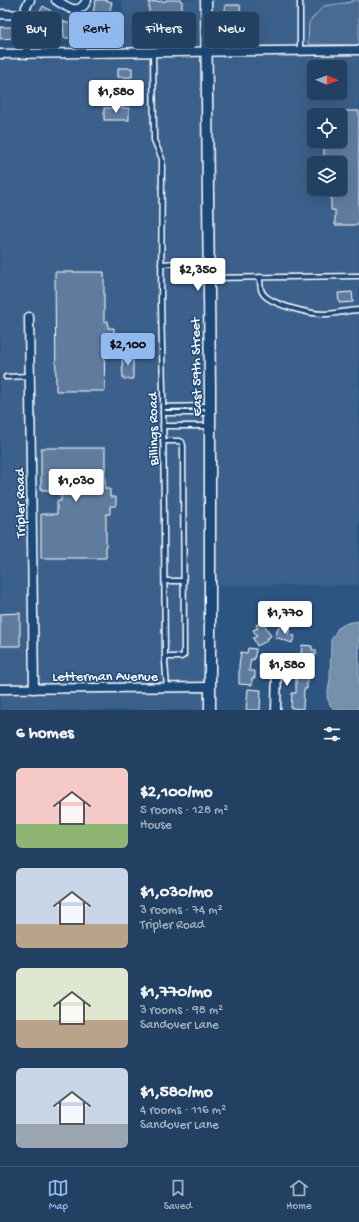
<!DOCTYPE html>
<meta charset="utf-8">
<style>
:root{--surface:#214062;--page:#294768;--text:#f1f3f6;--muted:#a2afbe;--line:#3e5977;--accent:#90b9f0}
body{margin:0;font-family:"Gochi Hand",sans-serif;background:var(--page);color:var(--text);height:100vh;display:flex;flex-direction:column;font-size:15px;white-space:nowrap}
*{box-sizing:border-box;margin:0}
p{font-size:13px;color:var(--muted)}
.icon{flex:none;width:22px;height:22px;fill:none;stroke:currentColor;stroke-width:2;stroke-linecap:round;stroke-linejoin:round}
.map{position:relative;height:710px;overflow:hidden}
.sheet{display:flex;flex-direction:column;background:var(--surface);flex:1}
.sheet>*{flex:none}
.guide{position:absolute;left:12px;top:12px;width:335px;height:36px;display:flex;gap:8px}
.needle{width:26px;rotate:91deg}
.tools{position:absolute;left:307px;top:60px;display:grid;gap:8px}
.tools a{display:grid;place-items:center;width:40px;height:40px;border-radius:6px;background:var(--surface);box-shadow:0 4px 16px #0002,0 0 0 1px var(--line);font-size:20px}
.price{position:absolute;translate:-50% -34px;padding:0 9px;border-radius:4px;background:#fff;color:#222;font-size:13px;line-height:26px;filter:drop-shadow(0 1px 2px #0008)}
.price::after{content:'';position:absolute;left:50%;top:24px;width:12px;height:9px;margin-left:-6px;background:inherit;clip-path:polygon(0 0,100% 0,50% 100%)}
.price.selected{background:var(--accent);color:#111}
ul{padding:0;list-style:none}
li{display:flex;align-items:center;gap:12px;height:100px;padding:0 16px}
li span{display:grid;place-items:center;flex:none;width:112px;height:80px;border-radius:6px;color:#555}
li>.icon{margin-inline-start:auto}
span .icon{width:48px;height:48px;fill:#fffc;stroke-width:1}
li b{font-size:17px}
h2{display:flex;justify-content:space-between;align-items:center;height:48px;padding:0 16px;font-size:17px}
.chip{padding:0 14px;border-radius:6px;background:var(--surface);box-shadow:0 4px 16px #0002,0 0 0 1px var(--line);font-size:14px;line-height:36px}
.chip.selected{background:var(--accent);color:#111}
.tabs{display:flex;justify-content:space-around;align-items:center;height:56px;border-top:1px solid var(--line);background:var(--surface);font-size:11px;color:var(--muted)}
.tabs a{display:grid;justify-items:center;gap:2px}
.tabs .selected{color:var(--accent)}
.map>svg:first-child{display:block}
.built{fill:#3b618b;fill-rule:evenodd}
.green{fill:#486b92;stroke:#a4b5c8}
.water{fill:#748fad;stroke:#acbcce}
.building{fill:#5e7c9f;stroke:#fff}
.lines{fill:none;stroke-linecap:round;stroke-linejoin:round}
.service-casing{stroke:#fff;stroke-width:7}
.minor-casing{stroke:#fff;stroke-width:11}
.tertiary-casing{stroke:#fff;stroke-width:13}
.service{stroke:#1f4a7a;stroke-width:4}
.minor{stroke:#1f4a7a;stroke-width:8}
.tertiary{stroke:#1f4a7a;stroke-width:10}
.labels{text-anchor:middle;stroke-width:3;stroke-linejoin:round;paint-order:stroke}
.street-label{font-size:14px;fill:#fff;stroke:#1f4a7a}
</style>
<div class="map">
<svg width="359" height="710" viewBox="0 0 359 710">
<rect width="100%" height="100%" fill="#2c5582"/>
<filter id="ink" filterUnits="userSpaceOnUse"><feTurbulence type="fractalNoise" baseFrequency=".025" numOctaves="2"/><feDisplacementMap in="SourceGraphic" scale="8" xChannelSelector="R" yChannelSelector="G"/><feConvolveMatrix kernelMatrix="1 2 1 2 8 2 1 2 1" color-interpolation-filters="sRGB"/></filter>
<g filter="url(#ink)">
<g class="built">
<path d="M122,0H202L204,47L123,48Z"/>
<path d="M210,0H352V2L309,22L308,43L359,45V279H211ZM314,67H340V93H314ZM314,115H340V141H314ZM314,163H340V189H314Z"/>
<path d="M201,58L205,710H0V60Z"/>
<rect x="212" y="281" width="147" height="304"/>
</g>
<path class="green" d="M352,0H359V45L308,44L309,22L324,6L352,2Z"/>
<path class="water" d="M359,621V710H335L330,705L327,697L330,679L331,640L338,628L347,623Z"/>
<g class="building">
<path d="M96,0H104L112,2L106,26L94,22L96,12L93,11Z"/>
<path d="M166,0H182V17H149V2L166,1Z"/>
<path d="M225,5H240L241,31L226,32Z"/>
<path d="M43,6L51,11L50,13L62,20L56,30L36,18Z"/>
<path d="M63,21L67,23H73V26L88,25L89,38H64Z"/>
<path d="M0,27H14L15,38L0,39Z"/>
<rect x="118" y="68" width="14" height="9"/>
<rect x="104" y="108" width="25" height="12"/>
<path d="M340,111H359V225H335V210H331V189H340V163H324V141H340Z"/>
<path d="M55,272H104V321H108V328H114V337H108L109,345H104L105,391H56Z"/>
<path d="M352,292L353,302L339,303L338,293Z"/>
<path d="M122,356H133V379H123Z"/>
<path d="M41,448H105V489H110V497H116V506H110V514H106V558H41V514H57V501H61V490H41Z"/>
<path d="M20,613V646H0V614Z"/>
<path d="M261,623L262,625L264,624L271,636L266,639L267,641L257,646L253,638L257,636L253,630L258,628L256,625Z"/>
<path d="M279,626L290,630L288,634L295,636L292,643L275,637Z"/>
<path d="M302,645L312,646V650H316V655H312V659H307V689H304L303,709L291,708L292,693H296V673H299L300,654H301Z"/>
<path d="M248,648L256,649L254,660L251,659L249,671H255V678H252V685L239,684V665L241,652L247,653Z"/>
<path d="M248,689L261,690L260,710H246Z"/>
</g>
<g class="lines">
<defs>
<g id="service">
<path d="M300,0V51"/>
<path d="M153,53L154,140L162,159L161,304L163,391L165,662L167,688"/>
<path d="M161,264L181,263"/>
<path d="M260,277C260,282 260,288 262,292C269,305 311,314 325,314C337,314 347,310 359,310"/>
<path d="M209,278L359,276"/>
<path d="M6,377L30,376"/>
<path d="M163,407L210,406"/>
<path d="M163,413H210"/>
<path d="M163,426H209"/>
<path d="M163,441H179L182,442L183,446L184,652V655L181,657H165"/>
<path d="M165,581H184"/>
</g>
<g id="minor">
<path d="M56,0C67,7 79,17 87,0"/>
<path d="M0,14L26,15"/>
<path d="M0,54L359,50"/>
<path d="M27,54L26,7L30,0"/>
<path d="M29,317L34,689"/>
<path d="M0,689L210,687"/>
<path d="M276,710L277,663"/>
</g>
<path id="tertiary" d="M206,0L210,390V710"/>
</defs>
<use href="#service" class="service-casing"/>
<use href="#minor" class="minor-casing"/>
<use href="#tertiary" class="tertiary-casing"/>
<use href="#service" class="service"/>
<use href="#minor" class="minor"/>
<use href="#tertiary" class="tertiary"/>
</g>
</g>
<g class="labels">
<g class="street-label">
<text transform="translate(195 367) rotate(-91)" y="5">East 59th Street</text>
<text transform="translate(152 429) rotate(-91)" y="5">Billings Road</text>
<text transform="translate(19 503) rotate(-91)" y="5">Tripler Road</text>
<text x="105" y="680">Letterman Avenue</text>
</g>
</g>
</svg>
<div class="tools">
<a><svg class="needle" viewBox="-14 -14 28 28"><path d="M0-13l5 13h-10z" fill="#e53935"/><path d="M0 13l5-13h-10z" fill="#a2afbe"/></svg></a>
<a><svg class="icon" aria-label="locate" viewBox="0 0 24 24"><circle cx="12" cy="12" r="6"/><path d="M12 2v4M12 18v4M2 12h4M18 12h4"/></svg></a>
<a><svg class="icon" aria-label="layers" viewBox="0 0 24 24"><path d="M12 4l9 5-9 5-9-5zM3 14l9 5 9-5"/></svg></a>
</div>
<b class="price" style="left:116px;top:114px">$1,580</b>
<b class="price" style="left:198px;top:292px">$2,350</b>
<b class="price selected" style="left:128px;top:367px">$2,100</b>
<b class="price" style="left:76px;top:503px">$1,030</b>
<b class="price" style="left:285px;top:635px">$1,770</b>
<b class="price" style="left:287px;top:687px">$1,580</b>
<div class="guide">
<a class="chip">Buy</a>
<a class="chip selected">Rent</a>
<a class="chip">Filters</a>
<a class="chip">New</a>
</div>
</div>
<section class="sheet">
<h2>6 homes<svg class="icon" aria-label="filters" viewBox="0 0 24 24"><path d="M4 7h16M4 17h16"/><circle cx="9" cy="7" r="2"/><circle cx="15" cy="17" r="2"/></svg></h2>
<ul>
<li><span style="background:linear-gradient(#f6c9c9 70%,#8fb573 0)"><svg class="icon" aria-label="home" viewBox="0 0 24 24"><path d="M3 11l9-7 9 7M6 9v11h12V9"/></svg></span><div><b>$2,100/mo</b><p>5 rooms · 128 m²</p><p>House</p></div></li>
<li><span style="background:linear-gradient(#c9d6e8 70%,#b9a48a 0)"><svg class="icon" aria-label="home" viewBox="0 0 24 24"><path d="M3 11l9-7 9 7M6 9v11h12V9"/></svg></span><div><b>$1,030/mo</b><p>3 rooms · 74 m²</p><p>Tripler Road</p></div></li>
<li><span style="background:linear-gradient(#dfe7d0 65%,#b9a48a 0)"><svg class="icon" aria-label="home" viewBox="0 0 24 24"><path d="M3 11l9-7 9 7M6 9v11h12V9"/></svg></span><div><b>$1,770/mo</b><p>3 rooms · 98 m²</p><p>Sandover Lane</p></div></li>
<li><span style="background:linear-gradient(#c9d6e8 70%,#9aa5b1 0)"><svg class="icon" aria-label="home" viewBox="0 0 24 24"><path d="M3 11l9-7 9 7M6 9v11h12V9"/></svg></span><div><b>$1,580/mo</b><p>4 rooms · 116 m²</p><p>Sandover Lane</p></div></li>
</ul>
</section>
<nav class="tabs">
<a class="selected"><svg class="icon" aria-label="map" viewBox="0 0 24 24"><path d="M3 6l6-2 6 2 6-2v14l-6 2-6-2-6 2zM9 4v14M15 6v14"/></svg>Map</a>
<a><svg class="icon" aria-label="saved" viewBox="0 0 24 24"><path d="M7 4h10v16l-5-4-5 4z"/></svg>Saved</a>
<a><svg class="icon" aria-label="home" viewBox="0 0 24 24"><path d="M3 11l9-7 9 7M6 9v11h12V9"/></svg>Home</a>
</nav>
